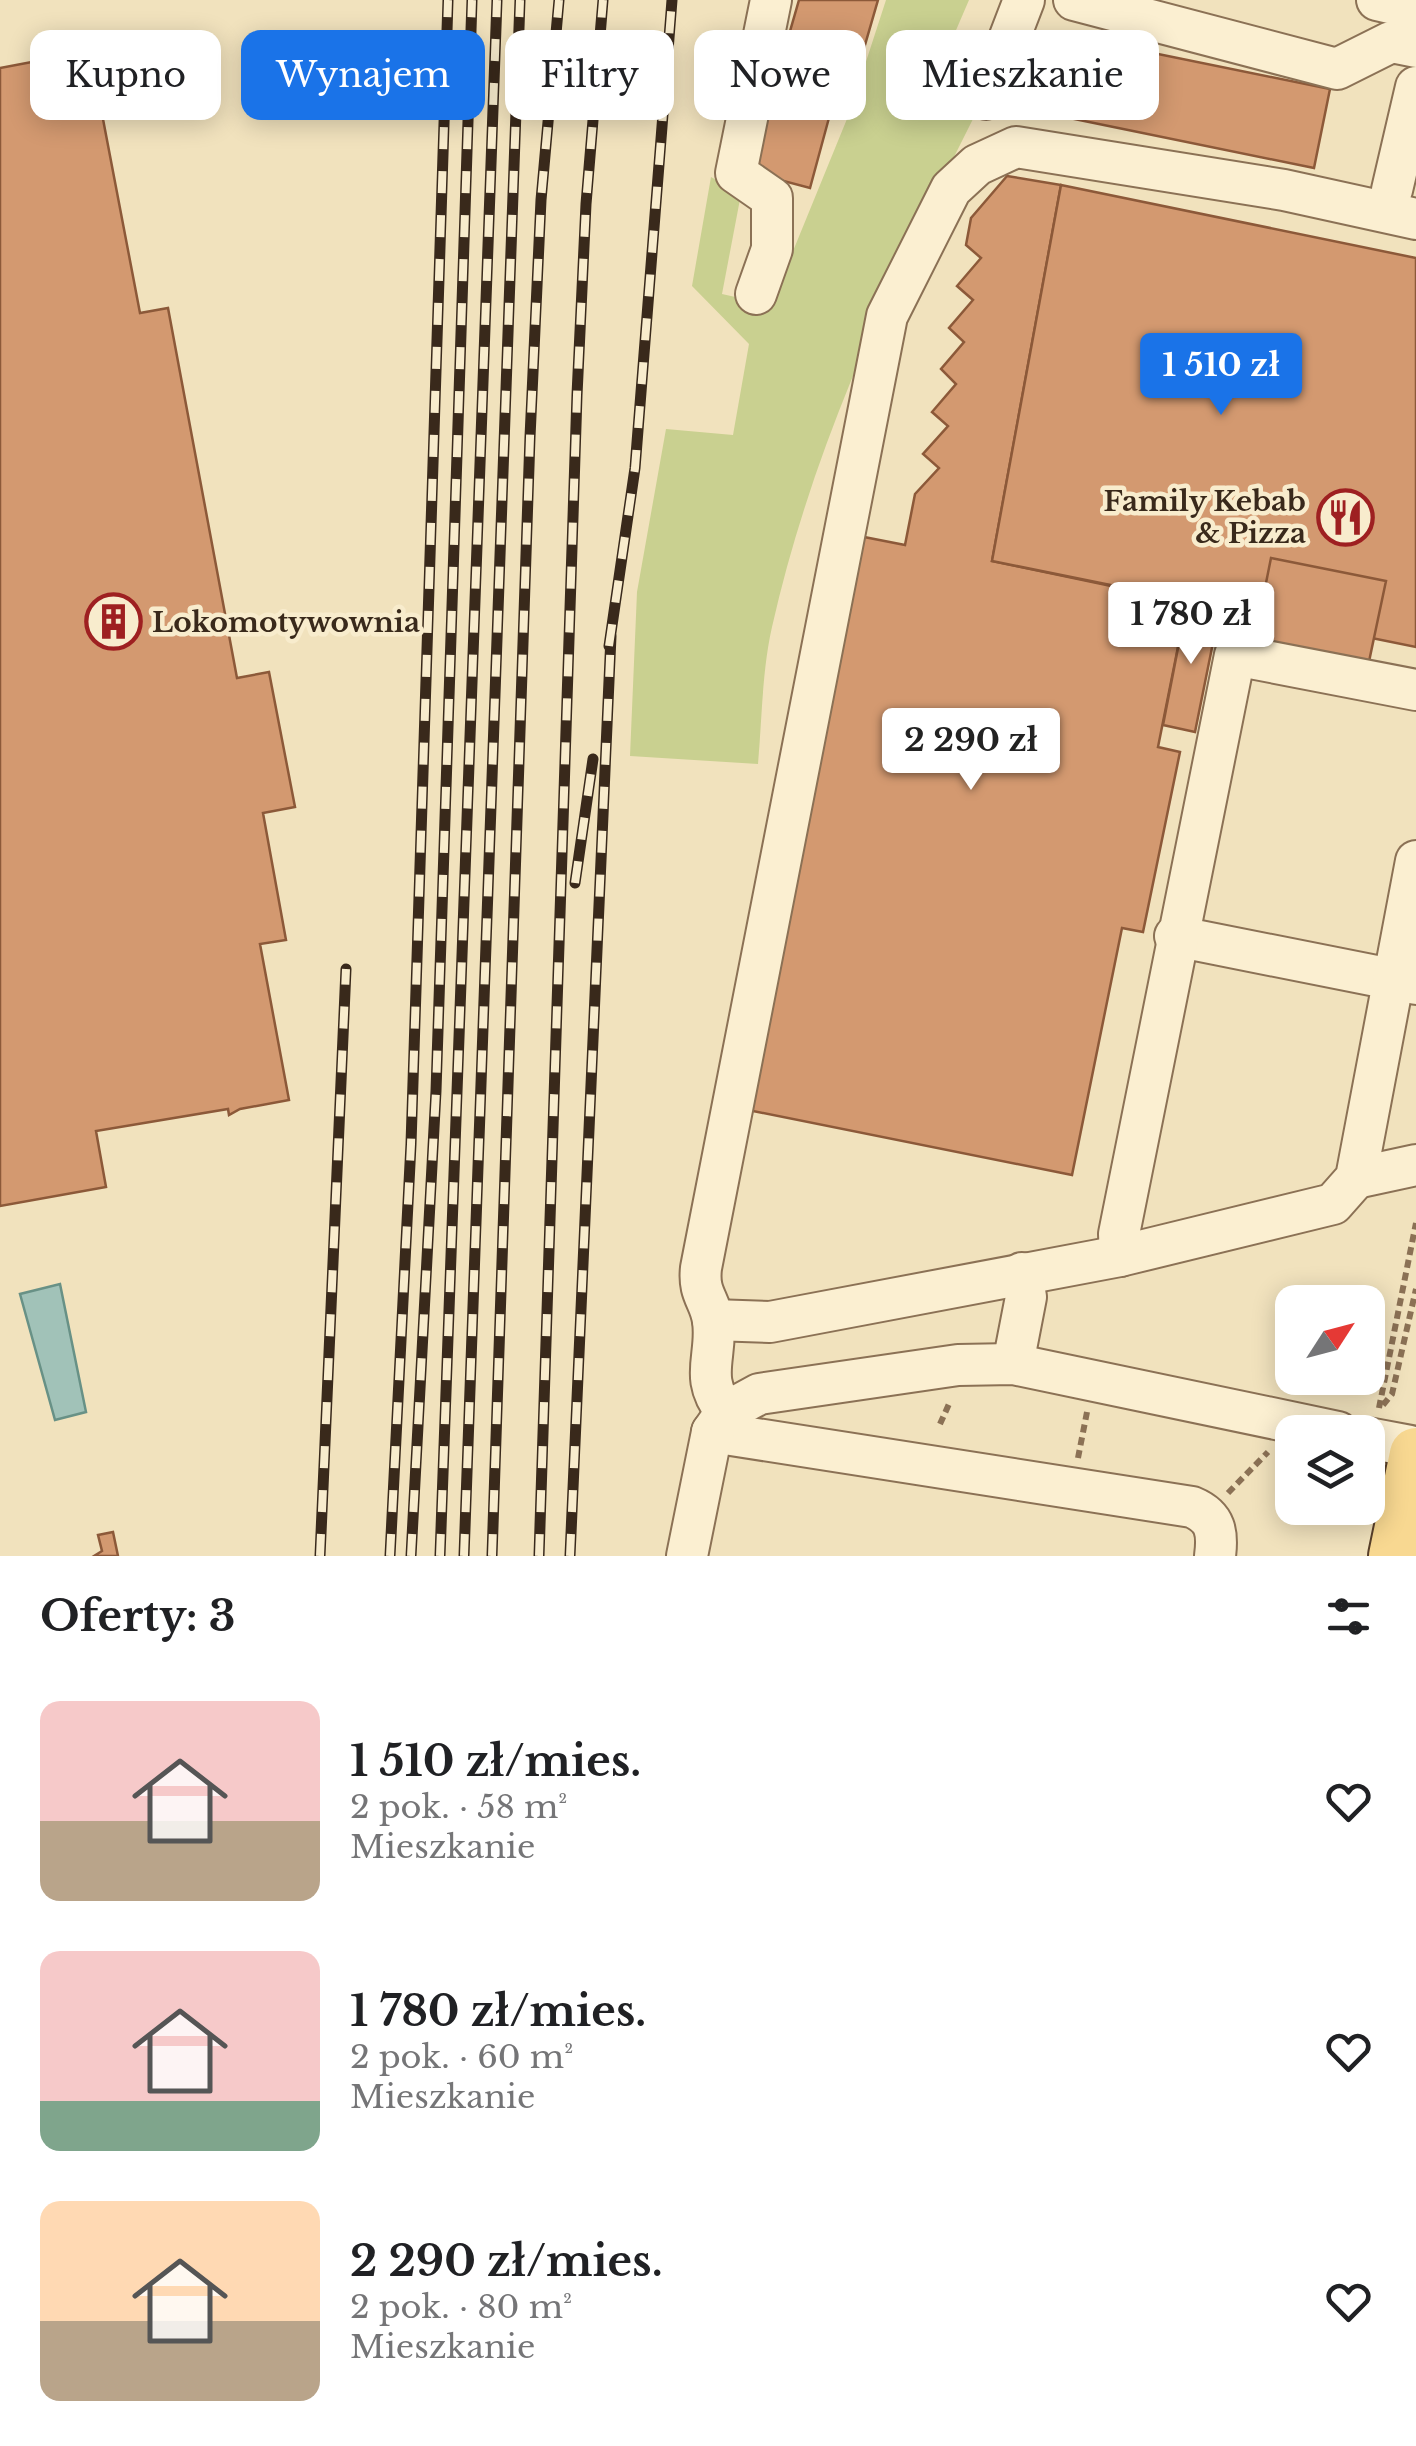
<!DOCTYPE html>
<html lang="pl">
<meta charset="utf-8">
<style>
:root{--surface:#fff;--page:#f2f2f2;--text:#202124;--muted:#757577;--accent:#1a73e8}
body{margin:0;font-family:"Libre Baskerville",serif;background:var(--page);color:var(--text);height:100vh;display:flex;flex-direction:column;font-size:38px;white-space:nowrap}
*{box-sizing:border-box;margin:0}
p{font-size:32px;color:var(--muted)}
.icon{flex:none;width:55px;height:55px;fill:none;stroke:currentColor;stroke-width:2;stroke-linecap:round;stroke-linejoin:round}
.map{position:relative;height:1556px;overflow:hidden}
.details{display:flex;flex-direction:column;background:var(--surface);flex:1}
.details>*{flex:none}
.top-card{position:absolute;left:30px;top:30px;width:1358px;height:90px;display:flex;gap:20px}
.needle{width:65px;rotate:54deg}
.buttons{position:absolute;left:1275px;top:1285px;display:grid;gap:20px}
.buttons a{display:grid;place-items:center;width:110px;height:110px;border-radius:20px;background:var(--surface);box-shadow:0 5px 25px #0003;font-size:50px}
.price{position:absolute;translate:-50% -85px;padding:0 22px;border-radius:10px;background:#fff;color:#222;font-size:32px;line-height:65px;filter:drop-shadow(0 2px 5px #0008)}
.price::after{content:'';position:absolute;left:50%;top:60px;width:30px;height:22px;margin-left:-15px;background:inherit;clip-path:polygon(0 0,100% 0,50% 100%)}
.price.selected{background:var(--accent);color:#fff}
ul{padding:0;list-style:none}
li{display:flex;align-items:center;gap:30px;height:250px;padding:0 40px}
li span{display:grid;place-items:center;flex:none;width:280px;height:200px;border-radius:20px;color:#555}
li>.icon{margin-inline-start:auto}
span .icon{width:120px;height:120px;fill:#fffc;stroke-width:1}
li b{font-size:42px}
h2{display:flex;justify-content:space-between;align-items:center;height:120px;padding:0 40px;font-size:42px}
.tag{padding:0 35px;border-radius:20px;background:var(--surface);box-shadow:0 5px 25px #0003;font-size:35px;line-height:90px}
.tag.selected{background:var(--accent);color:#fff}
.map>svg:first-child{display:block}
.green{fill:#c9d090}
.water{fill:#a1c2b8;stroke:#689186;stroke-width:2.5}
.building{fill:#d39970;stroke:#8c5939;stroke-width:2.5}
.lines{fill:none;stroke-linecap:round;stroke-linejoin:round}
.minor-casing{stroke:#8b7155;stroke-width:44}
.major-casing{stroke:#583f2a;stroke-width:56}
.path{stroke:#8b7155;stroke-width:6;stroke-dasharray:8 5;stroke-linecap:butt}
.minor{stroke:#fbefd1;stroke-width:40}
.major{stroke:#f8d891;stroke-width:52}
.rail-casing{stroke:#39291b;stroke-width:11}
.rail{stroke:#f8eccd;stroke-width:8;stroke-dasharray:22;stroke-linecap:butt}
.labels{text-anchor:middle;stroke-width:9;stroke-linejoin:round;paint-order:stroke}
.poi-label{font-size:28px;font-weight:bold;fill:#39291b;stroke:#f8eccd;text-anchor:end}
</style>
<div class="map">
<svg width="1416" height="1556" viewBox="0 0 1416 1556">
<rect width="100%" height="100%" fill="#f1e2bd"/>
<path class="green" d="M886,0H969L935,79L973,119C890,285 813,445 772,627C762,671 762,719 758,764L630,756L637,592L666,429L733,435L749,344L692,286L711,177L741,194L722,294L771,305L849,114Z"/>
<path class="water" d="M60,1284L86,1412L55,1420L20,1294Z"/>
<g class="building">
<path d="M799,0H878L847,107L774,87Z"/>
<path d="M1065,35L1330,89L1314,168L1050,114Z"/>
<path d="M90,51L140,313L168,308L237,678L269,672L295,807L263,813L286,940L260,944L289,1100L240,1109L229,1115L228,1109L96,1131L106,1187L0,1206V68Z"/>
<path d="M774,87L833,103L810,188L750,172Z"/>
<path d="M1007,176L1061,185L992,561L1187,602L1158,747L1180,752L1143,932L1122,928L1072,1175L743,1109L859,536L905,545L915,494L939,468L923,454L948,426L932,412L956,384L941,369L964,342L949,328L973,300L957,286L981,258L966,245L971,218Z"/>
<path d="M1061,185L1416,258V647L992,561Z"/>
<path d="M1271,558L1386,581L1367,671L1253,648Z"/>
<path d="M1187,602L1220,608L1195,732L1163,725Z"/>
<path d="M113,1532L118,1556H94L102,1551L98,1535Z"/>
</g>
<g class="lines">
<defs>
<g id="minor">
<path d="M1074,0L1337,69L1391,42L1416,47"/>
<path d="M1377,0L1416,9"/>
<path d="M986,99L1024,0"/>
<path d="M1392,190L1416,87"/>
<path d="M756,294L772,249V198L736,173L771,0"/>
<path d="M1175,936L1416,984"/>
<path d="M1356,1178L1416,1165"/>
<path d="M1120,1256L1119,1234L1235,655L1416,690"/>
<path d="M713,1320L770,1322L1120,1256L1333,1204L1356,1178L1416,861"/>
<path d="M1013,1364L1026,1297L1022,1273"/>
<path d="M726,1412C698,1377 718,1357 713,1321C710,1299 698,1295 701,1268L887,316L951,189L977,165L1016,147L1284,190L1416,219"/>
<path d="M712,1432L1192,1507C1216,1517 1218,1533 1215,1556"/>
<path d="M1368,1438L1416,1447"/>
<path d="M687,1556L712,1432L726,1412L759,1394L958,1365L1013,1364L1338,1432"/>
</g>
<path id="major" d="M1395,1556L1416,1454"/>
</defs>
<use href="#minor" class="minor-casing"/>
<use href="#major" class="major-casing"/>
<g class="path">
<path d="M1383,1405L1392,1394L1416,1289"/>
<path d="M1379,1408L1416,1223"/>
<path d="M940,1424L949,1404"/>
<path d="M1078,1458L1087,1412"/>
<path d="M1228,1493L1268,1452"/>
</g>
<use href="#minor" class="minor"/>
<use href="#major" class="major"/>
<defs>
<g id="rail">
<path d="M609,646L635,468L672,0"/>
<path d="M575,883L593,759"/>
<path d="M320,1556L346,969"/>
<path d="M390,1556L411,1144L448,0"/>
<path d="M411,1556L436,1091L472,0"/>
<path d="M440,1556L497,0"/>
<path d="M464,1556L520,0"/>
<path d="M492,1556L530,437L541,200L559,0"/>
<path d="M539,1556L577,395L586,204L603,0"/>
<path d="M570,1556L611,636"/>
</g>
</defs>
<use href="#rail" class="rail-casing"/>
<use href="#rail" class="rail"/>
</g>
<defs>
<symbol id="restaurant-ring" viewBox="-11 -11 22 22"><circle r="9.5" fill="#f8eccd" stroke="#9e2021" stroke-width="1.5"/><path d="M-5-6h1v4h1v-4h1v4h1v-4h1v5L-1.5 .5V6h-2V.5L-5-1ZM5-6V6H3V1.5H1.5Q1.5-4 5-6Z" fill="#9e2021"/></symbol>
<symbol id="building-ring" viewBox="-11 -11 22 22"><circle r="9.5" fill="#f8eccd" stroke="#9e2021" stroke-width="1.5"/><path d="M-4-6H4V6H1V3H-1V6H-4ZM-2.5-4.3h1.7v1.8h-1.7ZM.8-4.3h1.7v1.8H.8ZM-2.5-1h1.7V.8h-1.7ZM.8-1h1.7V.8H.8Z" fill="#9e2021"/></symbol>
</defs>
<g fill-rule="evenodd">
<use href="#restaurant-ring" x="1314" y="486" width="63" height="63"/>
<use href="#building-ring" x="82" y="590" width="63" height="63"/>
</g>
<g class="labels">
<g class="poi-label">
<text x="1306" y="511">Family Kebab<tspan x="1306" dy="32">&amp; Pizza</tspan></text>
<text x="152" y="632" text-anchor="start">Lokomotywownia</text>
</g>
</g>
</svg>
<div class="buttons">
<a><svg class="needle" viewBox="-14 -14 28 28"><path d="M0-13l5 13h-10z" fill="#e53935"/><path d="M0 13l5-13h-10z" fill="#757577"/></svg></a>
<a><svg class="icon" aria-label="layers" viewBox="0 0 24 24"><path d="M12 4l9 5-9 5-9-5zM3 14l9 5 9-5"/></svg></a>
</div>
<b class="price selected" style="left:1221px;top:418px">1 510 zł</b>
<b class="price" style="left:1191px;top:667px">1 780 zł</b>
<b class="price" style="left:971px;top:793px">2 290 zł</b>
<div class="top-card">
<a class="tag">Kupno</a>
<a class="tag selected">Wynajem</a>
<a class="tag">Filtry</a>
<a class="tag">Nowe</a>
<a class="tag">Mieszkanie</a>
</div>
</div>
<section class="details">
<h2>Oferty: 3<svg class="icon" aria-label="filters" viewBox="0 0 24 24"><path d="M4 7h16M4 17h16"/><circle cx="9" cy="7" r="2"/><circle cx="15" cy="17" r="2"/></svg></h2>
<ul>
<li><span style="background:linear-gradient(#f6c9c9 60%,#b9a48a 0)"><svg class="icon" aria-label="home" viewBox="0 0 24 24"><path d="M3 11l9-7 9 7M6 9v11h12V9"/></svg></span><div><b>1 510 zł/mies.</b><p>2 pok. · 58 m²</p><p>Mieszkanie</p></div><svg class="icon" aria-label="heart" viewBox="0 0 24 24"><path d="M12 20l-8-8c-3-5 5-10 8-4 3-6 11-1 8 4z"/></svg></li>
<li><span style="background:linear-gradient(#f6c9c9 75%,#7fa58c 0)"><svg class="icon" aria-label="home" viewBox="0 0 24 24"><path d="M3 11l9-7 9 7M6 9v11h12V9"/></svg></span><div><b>1 780 zł/mies.</b><p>2 pok. · 60 m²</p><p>Mieszkanie</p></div><svg class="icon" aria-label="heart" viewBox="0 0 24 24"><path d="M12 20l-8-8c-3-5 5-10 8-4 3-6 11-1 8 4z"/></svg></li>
<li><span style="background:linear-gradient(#ffd9b3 60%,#b9a48a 0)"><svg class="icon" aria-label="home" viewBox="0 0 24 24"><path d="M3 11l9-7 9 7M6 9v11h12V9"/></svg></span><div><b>2 290 zł/mies.</b><p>2 pok. · 80 m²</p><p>Mieszkanie</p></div><svg class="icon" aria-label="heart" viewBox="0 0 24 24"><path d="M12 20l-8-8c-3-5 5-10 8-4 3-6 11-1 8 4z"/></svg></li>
</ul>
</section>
